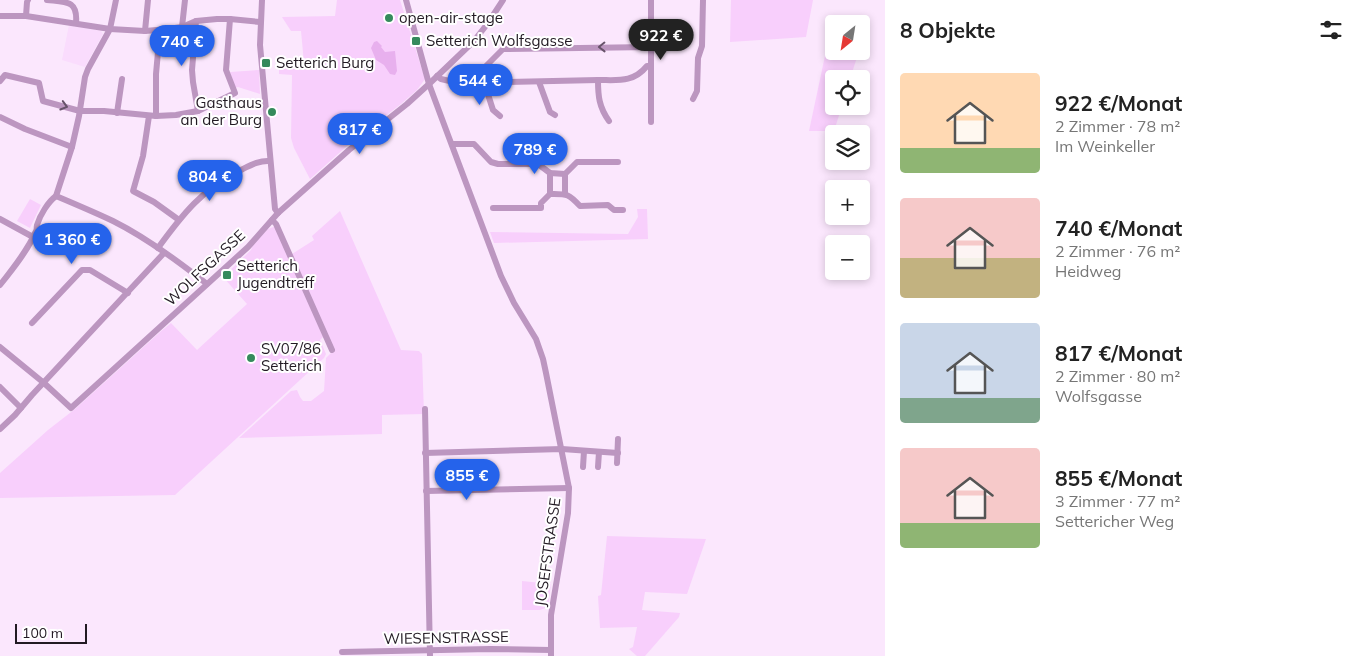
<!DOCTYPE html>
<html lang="de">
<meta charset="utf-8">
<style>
:root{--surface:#fff;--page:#f2f2f2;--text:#222;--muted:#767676;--accent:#2563eb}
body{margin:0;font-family:Mulish,sans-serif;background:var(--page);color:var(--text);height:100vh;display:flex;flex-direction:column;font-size:19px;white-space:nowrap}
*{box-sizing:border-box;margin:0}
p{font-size:16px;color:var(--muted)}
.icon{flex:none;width:28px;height:28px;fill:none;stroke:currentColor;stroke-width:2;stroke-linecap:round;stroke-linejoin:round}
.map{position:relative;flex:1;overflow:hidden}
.panel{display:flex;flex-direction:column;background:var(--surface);width:475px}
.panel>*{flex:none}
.needle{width:32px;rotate:210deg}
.fabs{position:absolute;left:825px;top:15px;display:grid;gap:10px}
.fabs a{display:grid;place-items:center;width:45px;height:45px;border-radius:5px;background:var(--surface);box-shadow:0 2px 8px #0003;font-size:25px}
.scale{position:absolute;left:15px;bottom:12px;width:72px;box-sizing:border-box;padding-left:5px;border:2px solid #221a23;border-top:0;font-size:14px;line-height:18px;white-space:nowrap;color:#221a23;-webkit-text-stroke:4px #fff;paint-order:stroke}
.price{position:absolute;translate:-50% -42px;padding:0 11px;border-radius:18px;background:var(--accent);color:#fff;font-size:16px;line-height:32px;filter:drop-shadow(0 1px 2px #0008)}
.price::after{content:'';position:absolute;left:50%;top:30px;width:15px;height:11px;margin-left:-8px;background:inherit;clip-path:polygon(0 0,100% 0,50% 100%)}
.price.active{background:#222;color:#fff}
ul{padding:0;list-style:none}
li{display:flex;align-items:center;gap:15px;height:125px;padding:0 15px}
li span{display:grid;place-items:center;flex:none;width:140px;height:100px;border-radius:5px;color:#555}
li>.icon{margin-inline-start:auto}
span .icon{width:60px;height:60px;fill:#fffc;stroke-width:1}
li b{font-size:21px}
h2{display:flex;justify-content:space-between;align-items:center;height:60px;padding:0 15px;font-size:21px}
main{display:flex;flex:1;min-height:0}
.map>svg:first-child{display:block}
.built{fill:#fadcfd}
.green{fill:#f8cffc}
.water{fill:#e8b0ee}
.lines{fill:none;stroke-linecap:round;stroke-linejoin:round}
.minor{stroke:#bc96c0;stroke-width:6}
.oneway{stroke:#67526a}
.poi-dot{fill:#358a5c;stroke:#fff;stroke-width:2}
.labels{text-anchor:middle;stroke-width:4;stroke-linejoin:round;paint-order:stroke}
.poi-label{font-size:15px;fill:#221a23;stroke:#fff;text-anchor:start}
.street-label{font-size:15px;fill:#221a23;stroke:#fff}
</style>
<main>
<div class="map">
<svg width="885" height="656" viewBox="0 0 885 656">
<rect width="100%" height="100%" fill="#fbe7fd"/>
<path class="built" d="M69,25L101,31L103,34L85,67L62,60Z"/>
<g class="green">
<path d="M337,0H400L425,79L417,90L401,104L347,146L310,179L294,148L291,138L292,75L279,74V65L304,63L301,31H291L282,17L335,16Z"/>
<path d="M731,0H813L806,37L730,42Z"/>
<path d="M829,37H834V51H859L850,79H834V106H842L834,131H809Z"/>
<path d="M259,70L260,94L238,87L235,88L230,72Z"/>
<path d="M30,199L41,205L30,228L17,221Z"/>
<path d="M637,209H647L648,239L494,243L490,232L628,234L638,217Z"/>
<path d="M340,211L401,350L419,351L422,354L424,414L382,415V434L239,438L291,391L297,390L300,397L303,401H311L324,391L326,358L334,350L292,254L314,240L312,236Z"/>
<path d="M276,226L324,336L320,340L326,354L324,358L175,495L0,498V473L48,430L75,409L160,332L171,323L197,350L247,304L223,277L251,250L253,244L268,229Z"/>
<path d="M607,536L706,539L687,594L645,592L642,610L680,613L679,617L645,656H637L629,649L633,647L637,627L600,628L598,596L601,595Z"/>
<path d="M522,581L551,584L548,607L540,610H522Z"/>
</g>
<path class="water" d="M377,41L382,46L381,47L385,52L395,51L397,71L395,75L390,74L384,65L376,60L371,48L374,42Z"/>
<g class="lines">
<g class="minor">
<path d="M47,0C66,2 78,0 76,23"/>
<path d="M262,0L260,45L275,209L278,213"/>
<path d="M406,0L429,84L448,135L501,276L514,303L536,339L543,359L546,373L569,488L568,513L551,615V656"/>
<path d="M0,16H26L110,29L145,31L168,29L182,27L196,21L217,19H230L260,22"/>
<path d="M26,16L27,2L28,0"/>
<path d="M196,21L192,70L193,82L198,111"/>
<path d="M182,27L185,0"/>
<path d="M145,31L148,0"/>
<path d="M437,76L441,79L458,83L598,80C618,80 633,83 647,66H651"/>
<path d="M598,80C598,96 599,107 609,121"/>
<path d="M0,81L5,75L39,83L43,101L80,111H104L156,116L176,115L198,111L235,93L226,70L230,19"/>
<path d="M474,82V78L503,49L651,47"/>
<path d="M484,82L493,110L500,116"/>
<path d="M539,82L550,112L555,115"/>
<path d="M693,99L697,91L698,58L702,46L703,0"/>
<path d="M117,113L122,79"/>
<path d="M149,116L143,156L133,191L154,202L179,220"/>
<path d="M156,116V74L160,30"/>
<path d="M0,117L25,129L72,147"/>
<path d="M651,122V0"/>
<path d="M452,144H474L491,162L498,164H538L550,173L565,174L577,162H618"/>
<path d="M550,173V194"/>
<path d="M565,174V194"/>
<path d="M56,196C75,204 94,212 113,221C147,238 178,261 207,284"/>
<path d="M493,208H541V203L550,194C567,194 568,193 580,206L608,205L614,210H623"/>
<path d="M0,219L33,237"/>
<path d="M272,220L276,224L332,350"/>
<path d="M158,248C182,215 203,188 241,170C251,165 260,160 270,161"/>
<path d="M0,285C12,270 28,250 35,233C38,228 36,230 37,225C40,215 48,202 56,196L72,147L79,116L85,77L88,69L110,29L116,0"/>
<path d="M32,323L82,270H90L128,293"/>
<path d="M0,347L44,383L71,408L248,247L278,213L349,150L407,104L429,84L474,41L488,23L503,0"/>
<path d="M0,387L21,408"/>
<path d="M425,409L430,656"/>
<path d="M0,429L15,415L32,395L164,253"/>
<path d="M425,453L562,449L618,453"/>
<path d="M617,463L618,439"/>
<path d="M583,467L584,451"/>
<path d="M598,467L599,452"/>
<path d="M426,491L569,488"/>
<path d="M342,652L490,649L551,650"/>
</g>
</g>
<defs><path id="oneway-chevron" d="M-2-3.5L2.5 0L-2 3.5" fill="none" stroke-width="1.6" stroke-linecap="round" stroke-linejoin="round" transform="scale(1.25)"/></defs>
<g class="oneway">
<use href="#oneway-chevron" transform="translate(602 47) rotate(179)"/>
<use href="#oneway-chevron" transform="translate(64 106) rotate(16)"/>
</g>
<g class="poi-dot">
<circle cx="389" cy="18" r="5"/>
<rect x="411" y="36" width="10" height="10" rx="2.5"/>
<rect x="261" y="58" width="10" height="10" rx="2.5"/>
<circle cx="272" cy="112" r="5"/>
<rect x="222" y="270" width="10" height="10" rx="2.5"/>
<circle cx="251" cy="358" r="5"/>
</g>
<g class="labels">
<g class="poi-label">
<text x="399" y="23">open-air-stage</text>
<text x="426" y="46">Setterich Wolfsgasse</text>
<text x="276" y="68">Setterich Burg</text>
<text x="262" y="108" text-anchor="end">Gasthaus<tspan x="262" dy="17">an der Burg</tspan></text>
<text x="237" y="271">Setterich<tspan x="237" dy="17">Jugendtreff</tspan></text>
<text x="261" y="354">SV07/86<tspan x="261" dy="17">Setterich</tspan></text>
</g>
<g class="street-label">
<text transform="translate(205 268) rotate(-43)" y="5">WOLFSGASSE</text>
<text transform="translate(548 552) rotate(-82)" y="5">JOSEFSTRASSE</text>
<text transform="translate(446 638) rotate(-1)" y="5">WIESENSTRASSE</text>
</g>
</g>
</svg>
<div class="fabs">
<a><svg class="needle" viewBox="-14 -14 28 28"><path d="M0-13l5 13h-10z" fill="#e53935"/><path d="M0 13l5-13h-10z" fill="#767676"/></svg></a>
<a><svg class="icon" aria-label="locate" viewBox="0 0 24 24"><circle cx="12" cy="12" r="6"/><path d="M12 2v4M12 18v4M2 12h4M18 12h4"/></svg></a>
<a><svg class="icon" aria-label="layers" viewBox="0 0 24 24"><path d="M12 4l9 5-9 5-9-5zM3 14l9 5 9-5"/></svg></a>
<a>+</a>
<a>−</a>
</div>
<div class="scale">100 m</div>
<b class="price active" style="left:661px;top:61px">922 €</b>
<b class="price" style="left:182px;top:67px">740 €</b>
<b class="price" style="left:480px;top:106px">544 €</b>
<b class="price" style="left:360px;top:155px">817 €</b>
<b class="price" style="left:535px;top:175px">789 €</b>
<b class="price" style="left:210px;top:202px">804 €</b>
<b class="price" style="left:72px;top:265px">1 360 €</b>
<b class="price" style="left:467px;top:501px">855 €</b>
</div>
<section class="panel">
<h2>8 Objekte<svg class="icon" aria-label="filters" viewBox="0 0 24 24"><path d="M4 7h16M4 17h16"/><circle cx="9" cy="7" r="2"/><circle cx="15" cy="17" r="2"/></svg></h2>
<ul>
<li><span style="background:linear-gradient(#ffd9b3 75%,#8fb573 0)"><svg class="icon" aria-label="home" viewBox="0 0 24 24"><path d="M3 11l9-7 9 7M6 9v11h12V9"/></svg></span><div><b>922 €/Monat</b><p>2 Zimmer · 78 m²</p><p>Im Weinkeller</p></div></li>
<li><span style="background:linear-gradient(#f6c9c9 60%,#c2b280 0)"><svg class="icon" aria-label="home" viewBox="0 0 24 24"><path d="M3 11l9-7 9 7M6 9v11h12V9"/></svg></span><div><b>740 €/Monat</b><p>2 Zimmer · 76 m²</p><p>Heidweg</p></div></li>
<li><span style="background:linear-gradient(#c9d6e8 75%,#7fa58c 0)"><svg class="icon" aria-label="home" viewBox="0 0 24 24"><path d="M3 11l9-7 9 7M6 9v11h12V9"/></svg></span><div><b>817 €/Monat</b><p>2 Zimmer · 80 m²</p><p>Wolfsgasse</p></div></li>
<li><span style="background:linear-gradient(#f6c9c9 75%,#8fb573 0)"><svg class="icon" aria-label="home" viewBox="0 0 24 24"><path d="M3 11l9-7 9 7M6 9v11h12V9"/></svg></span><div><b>855 €/Monat</b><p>3 Zimmer · 77 m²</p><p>Settericher Weg</p></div></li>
</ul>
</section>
</main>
